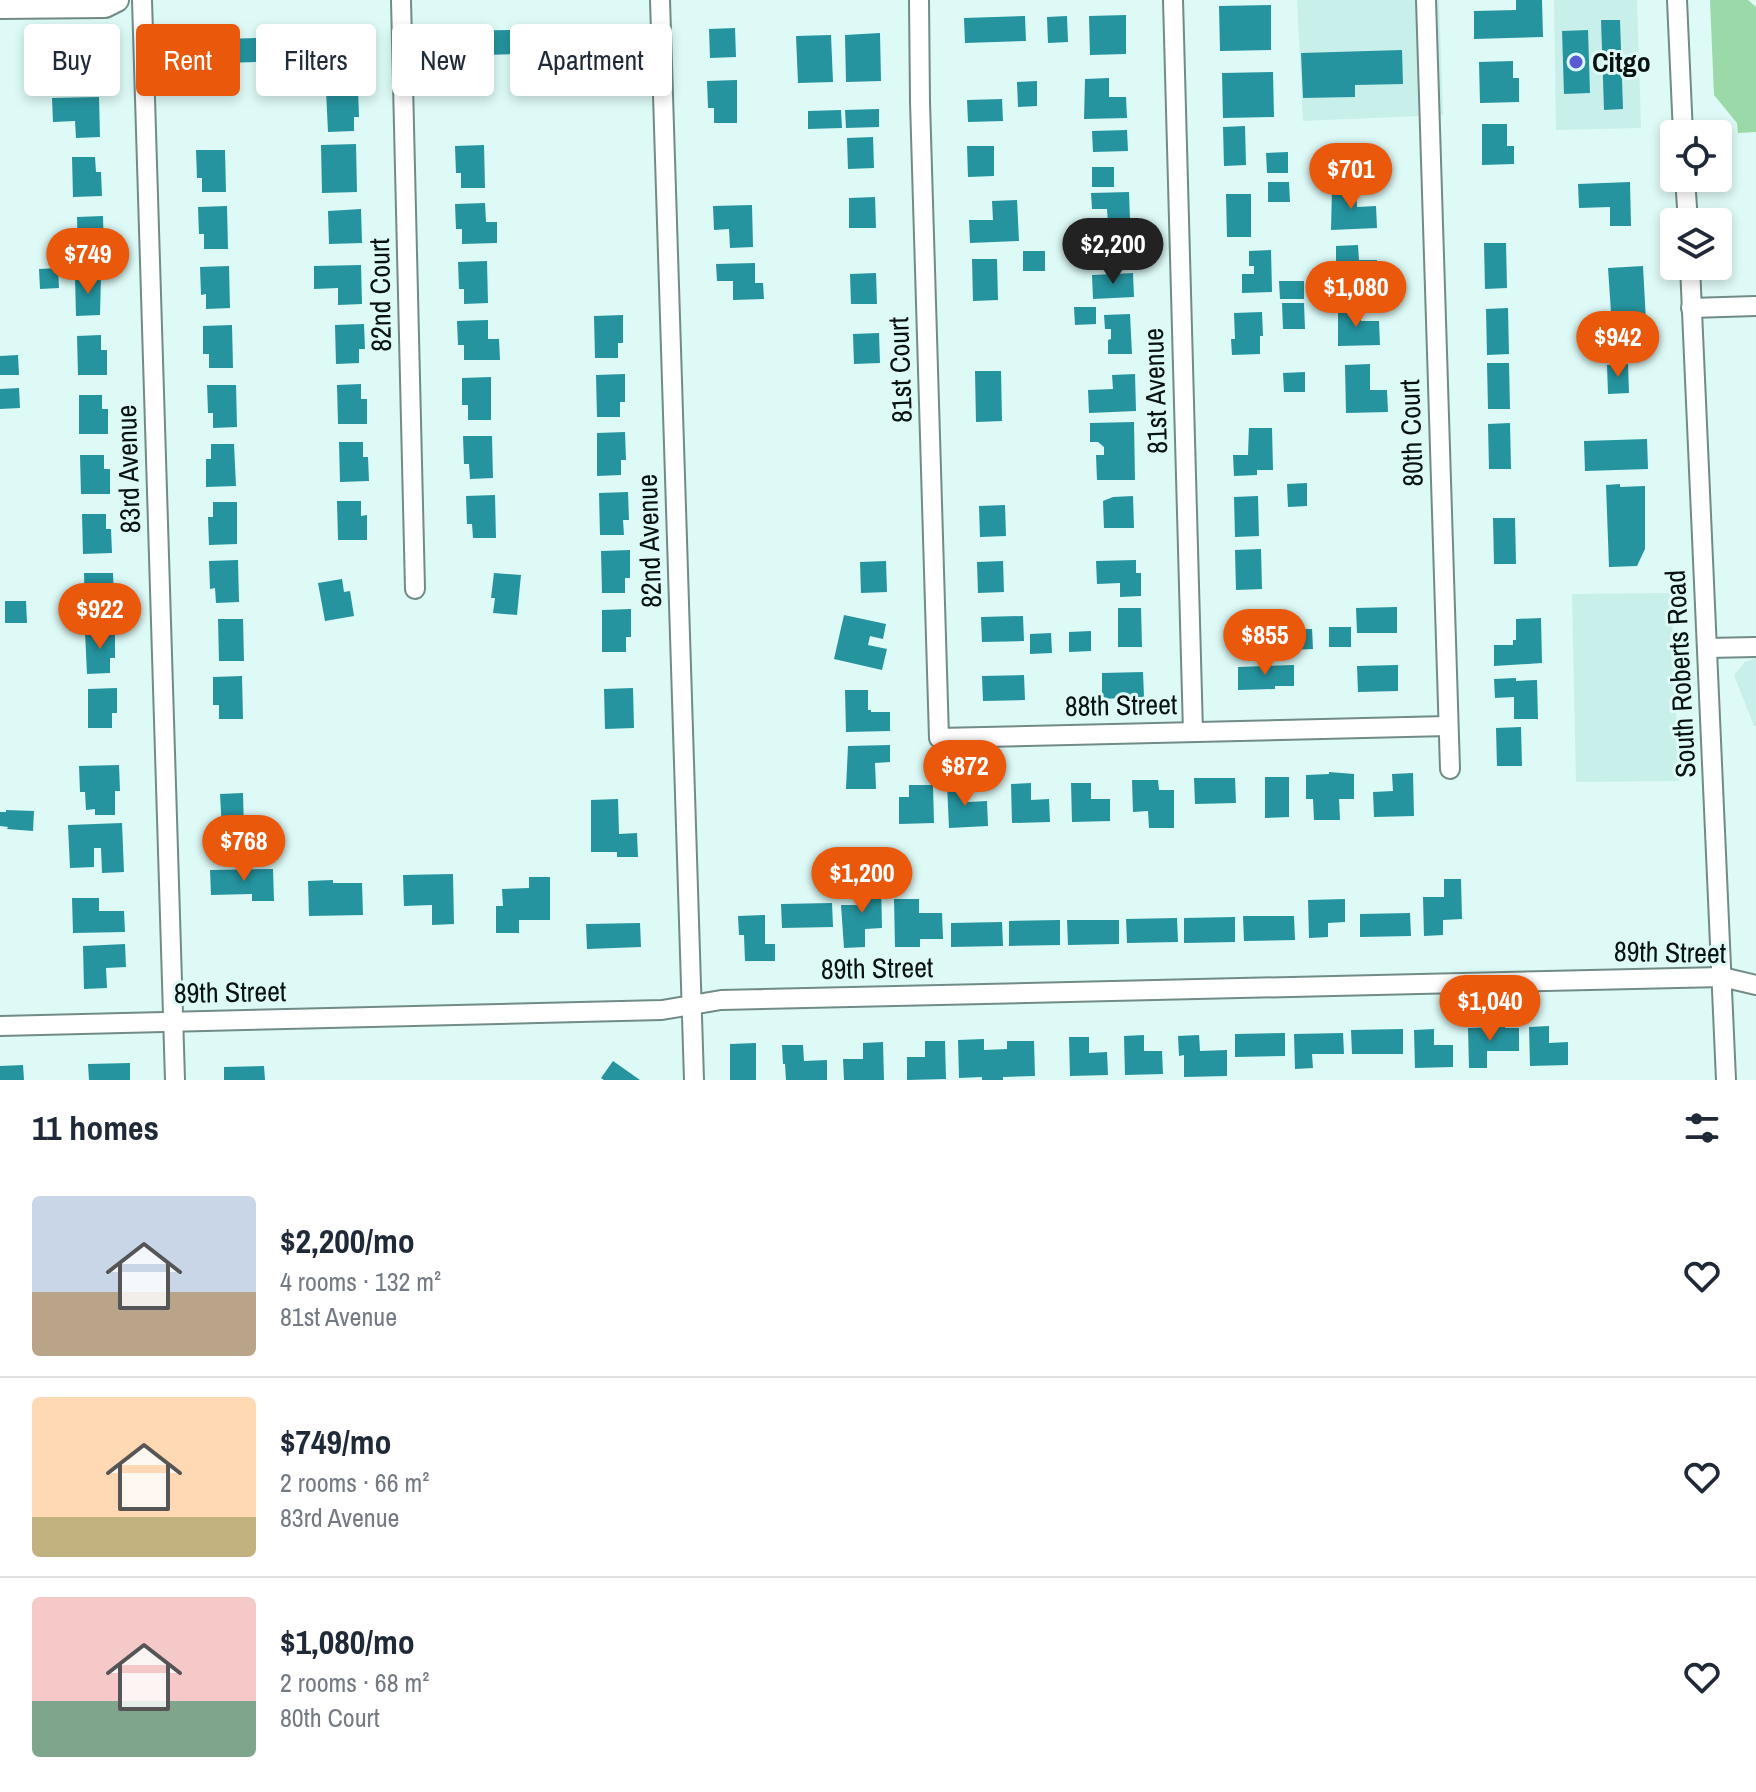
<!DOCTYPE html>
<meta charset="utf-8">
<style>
:root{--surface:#fff;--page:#f6f6f7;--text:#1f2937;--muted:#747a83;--line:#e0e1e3;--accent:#ea580c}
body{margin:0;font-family:"Archivo Narrow",sans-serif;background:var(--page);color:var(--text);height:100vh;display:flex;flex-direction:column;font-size:30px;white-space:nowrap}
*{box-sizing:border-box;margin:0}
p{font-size:26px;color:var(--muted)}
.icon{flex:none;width:44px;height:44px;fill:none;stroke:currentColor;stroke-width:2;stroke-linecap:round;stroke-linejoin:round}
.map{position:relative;height:1080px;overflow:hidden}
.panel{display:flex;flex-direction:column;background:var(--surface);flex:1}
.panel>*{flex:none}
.top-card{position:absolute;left:24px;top:24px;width:800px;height:72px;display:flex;gap:16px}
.fabs{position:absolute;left:1660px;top:120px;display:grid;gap:16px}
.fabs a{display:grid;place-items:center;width:72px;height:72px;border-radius:8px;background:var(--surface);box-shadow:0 4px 12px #0003;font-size:40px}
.price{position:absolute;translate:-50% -68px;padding:0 18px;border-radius:28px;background:var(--accent);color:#fff;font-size:26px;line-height:52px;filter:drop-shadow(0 2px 4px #0008)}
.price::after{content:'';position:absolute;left:50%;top:48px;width:24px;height:18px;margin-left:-12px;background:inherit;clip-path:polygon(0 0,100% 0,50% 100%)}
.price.on{background:#222;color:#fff}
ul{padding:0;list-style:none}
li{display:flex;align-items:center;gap:24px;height:200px;padding:0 32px}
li+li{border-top:2px solid var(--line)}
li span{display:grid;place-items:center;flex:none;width:224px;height:160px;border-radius:8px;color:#555}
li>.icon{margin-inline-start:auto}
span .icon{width:96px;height:96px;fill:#fffc;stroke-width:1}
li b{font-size:34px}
h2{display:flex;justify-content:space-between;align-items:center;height:96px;padding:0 32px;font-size:34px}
.chip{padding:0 28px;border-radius:8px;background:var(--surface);box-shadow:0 4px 12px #0003;font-size:28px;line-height:72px}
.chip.on{background:var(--accent);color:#fff}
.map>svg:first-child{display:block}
.built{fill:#c9efea}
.green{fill:#9cd9a8}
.building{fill:#25949f}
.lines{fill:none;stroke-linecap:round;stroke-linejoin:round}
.minor-casing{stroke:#718b87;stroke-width:22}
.major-casing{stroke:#718b87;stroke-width:26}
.minor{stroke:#fff;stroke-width:18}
.major{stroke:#fff;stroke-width:22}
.poi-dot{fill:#5a5ad2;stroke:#ddfaf6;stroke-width:3}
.labels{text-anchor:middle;stroke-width:6;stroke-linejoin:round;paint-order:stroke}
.poi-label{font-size:28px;font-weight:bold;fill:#081211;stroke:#ddfaf6;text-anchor:start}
.street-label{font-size:28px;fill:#081211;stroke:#ddfaf6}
</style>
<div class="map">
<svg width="1756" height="1080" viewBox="0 0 1756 1080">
<rect width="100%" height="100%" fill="#ddfaf6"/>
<g class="built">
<path d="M1297,0H1439L1443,115L1303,121Z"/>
<path d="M1554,0H1637L1641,128L1556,130Z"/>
<path d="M1671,593L1679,781L1576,782L1572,594Z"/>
<path d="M1756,658V726H1754L1734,675L1745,662Z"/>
</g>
<path class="green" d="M1710,0H1748L1756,7V132L1738,133L1737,123L1714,95Z"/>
<g class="building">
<path d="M1516,0H1542L1543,37L1474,39V11L1516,10Z"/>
<path d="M1271,5V50L1220,51L1219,6Z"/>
<path d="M1126,15V54L1090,55L1089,16Z"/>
<path d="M1025,16L1026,41L965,43L964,18Z"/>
<path d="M1067,16L1068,42L1048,43L1047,17Z"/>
<path d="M1601,20H1620L1623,109L1604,110Z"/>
<path d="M615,28L616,52L552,54L551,30Z"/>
<path d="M735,28L736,57L710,58L709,29Z"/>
<path d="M514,30L515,54L451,56L450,31Z"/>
<path d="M1588,30L1590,93L1564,94L1562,31Z"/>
<path d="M880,33L881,81L846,82L845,35Z"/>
<path d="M356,35L357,60L293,62L292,37Z"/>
<path d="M831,35L833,82L798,83L796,36Z"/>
<path d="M256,38L257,62L193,64L192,40Z"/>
<path d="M98,43V67L35,69L34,44Z"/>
<path d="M1402,50L1403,84L1355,85V97L1303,98L1301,53Z"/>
<path d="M1513,61V78H1519V102L1480,103L1479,62Z"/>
<path d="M1273,72L1274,117L1223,118L1222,73Z"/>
<path d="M1109,78V97H1126L1127,118L1084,119L1085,79Z"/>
<path d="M737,80V123H714V108H708L707,81Z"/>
<path d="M1037,81V106L1018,107L1017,82Z"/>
<path d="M358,89L359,117H354V131L328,132L326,90Z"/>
<path d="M99,97L100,137L76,138L75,121L53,122L52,98Z"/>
<path d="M1002,99L1003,121L968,122L967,100Z"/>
<path d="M879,109V127L846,128L845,110Z"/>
<path d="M841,110L842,128L808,129V111Z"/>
<path d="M1482,124H1507V146H1514V164L1482,165Z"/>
<path d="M1245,126L1246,165L1224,166L1223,127Z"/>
<path d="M1127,130L1128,151L1093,152L1092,131Z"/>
<path d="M873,137L874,168L848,169L847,138Z"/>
<path d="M356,144L357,192L322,193L321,145Z"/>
<path d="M484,145L485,188H461V173H456L455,146Z"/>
<path d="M967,146H994V176L968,177Z"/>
<path d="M196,150H225L226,192H202V178H197Z"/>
<path d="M1288,152V173H1267L1266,153Z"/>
<path d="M72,157H95L96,172H101L102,196L73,197Z"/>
<rect x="1092" y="167" width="22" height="20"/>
<path d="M1268,182H1289L1290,202H1268Z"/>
<path d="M1630,182L1631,226H1610V207L1579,208L1578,184Z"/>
<path d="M1332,188H1356L1357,207L1376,206L1377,228L1331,230Z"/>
<path d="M1129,192L1130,221L1108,222L1107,209H1092L1091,193Z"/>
<path d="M1226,194H1251V237H1227Z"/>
<path d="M875,197L876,228H849V198Z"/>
<path d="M1017,200L1019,241L970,243L969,220H993L992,201Z"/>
<path d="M485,203L486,222H497V243L462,244V229H456L455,204Z"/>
<path d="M752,205L753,247L730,248L729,229L714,230L713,206Z"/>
<path d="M227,206L228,249H204V234H199L198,207Z"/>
<path d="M361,209L362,243L329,244L328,211Z"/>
<path d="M103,216L104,255L78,256L77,217Z"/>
<path d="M1103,222V243H1081V223Z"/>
<path d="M1484,243H1506L1507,288L1485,289Z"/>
<path d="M1358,245L1359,260H1377L1378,284L1336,285V246Z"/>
<path d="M1271,250L1272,292L1242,293V274H1254V266H1249V251Z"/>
<rect x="1023" y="251" width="22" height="20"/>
<path d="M972,259H997L998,300L973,301Z"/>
<path d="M487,261L488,303L464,304V289H459L458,262Z"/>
<path d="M755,263V283H763L764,299L733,300V281H717L716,264Z"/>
<path d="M361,265L362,304L338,305V288L314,289V266Z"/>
<path d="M229,266L230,308L206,309V294L201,295L200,267Z"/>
<path d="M1643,266L1647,340L1613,342L1608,268Z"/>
<path d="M58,268L59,288L40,289L39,269Z"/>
<path d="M876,273L877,304H851L850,274Z"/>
<path d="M1133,273L1134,297L1093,299L1092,275Z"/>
<path d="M101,276L100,315L76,316L75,277Z"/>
<path d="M1312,278H1334L1335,298H1313Z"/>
<path d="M1279,281H1304V299H1280Z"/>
<path d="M1282,303H1304L1305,329H1283Z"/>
<path d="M1360,306L1361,321H1379L1380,345L1338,346V307Z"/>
<path d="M1074,307H1096V324L1075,325Z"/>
<path d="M1508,308L1509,354L1487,355L1486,309Z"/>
<path d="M1262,312L1263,336H1260V354L1232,355L1231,339H1235L1234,313Z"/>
<path d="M1130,314L1132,354H1108V340L1111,339V329H1105L1104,315Z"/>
<path d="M623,315V343H618V358H595L594,316Z"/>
<path d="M488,320V339H499L500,360H464V345H458L457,321Z"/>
<path d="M364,324L365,349H359V363L336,364L335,325Z"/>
<path d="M232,325L233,368H209V354H203V326Z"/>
<path d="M879,333L880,363L854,364L853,334Z"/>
<path d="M101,335V350H107V375H78L77,336Z"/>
<path d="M18,355L19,375H0V356Z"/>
<path d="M1487,363H1509L1510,409H1488Z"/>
<path d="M1370,364V390H1387L1388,412L1346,413L1345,365Z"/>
<path d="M1628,364L1629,393L1608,394L1607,365Z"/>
<path d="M975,371H1001L1002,421L976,422Z"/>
<path d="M1305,372V392H1284L1283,373Z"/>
<path d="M625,374V402H620V417H597L596,375Z"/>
<path d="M1135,374L1136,411L1089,413L1088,390L1113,389L1112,375Z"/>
<path d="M491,377V420H468V405H462V378Z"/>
<path d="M361,384V399H367V424H338L337,385Z"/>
<path d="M207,385H236L237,427L213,428V413H208Z"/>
<path d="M19,388L20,408L0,409V389Z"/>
<path d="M79,395H102V409H108V434H79Z"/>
<path d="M1134,422L1135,480H1097L1096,455H1104V447L1098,442H1090V423Z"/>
<path d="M1510,423L1511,469H1489L1488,424Z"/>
<path d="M1249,428H1272L1273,470H1257V475L1234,476L1233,455H1248Z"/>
<path d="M625,432L626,460H621V475L597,476V433Z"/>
<path d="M463,436H492L493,478L470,479L469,464H464Z"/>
<path d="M1647,439L1648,469L1585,471L1584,441Z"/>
<path d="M339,442H363V457H368L369,481L340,482Z"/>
<path d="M211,444H234L236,486L206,487V459H211Z"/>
<path d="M80,455H104V469H110V494H81Z"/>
<path d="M1307,483V506L1288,507L1287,484Z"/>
<path d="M1620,484V487L1645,486V549L1637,566L1609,567L1606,485Z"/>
<path d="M628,492L629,520H623L624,535H600L599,493Z"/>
<path d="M495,495L496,538H473L472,524H467L466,496Z"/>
<path d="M1133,496L1134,528H1104L1103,501L1113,497Z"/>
<path d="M1258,496L1259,536L1235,537L1234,497Z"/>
<path d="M337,501H361V516L367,515V540H338Z"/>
<path d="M213,502H237V544L209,545L208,517H213Z"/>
<path d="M1005,505L1006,536L980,537L979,506Z"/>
<path d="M82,514H106V529H111L112,553L83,554Z"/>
<path d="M1493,518H1515L1516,564H1494Z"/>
<path d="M1261,549L1262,589L1236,590L1235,550Z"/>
<path d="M630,550V578H625V593H602L601,551Z"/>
<path d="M238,560L239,602L216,603L215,588L210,589L209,561Z"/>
<path d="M1136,560V573H1141V596L1120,597V583L1097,584L1096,561Z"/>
<path d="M886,561L887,592L861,593L860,562Z"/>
<path d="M1003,561L1004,592L978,593L977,562Z"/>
<path d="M84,573H113L114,597L108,598L109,612L85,613Z"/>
<path d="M494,573L521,575L517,615L493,613L495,598H491Z"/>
<path d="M342,579L344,592L350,591L354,616L325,621L318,583Z"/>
<path d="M5,601H26L27,623H5Z"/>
<path d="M1397,607V633H1357L1356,608Z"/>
<path d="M1118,608H1141L1142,647H1118Z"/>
<path d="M631,609V637H626V652H602V610Z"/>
<path d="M1237,613H1278V638L1237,639Z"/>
<path d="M844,615L886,624L883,639L870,636L868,645L887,649L882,670L834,659Z"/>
<path d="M1023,616L1024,641L982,642L981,617Z"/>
<path d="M1541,618L1542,663L1494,666V645H1513V640H1516V619Z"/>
<path d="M218,619H243L244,661H219Z"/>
<rect x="1329" y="627" width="22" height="20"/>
<path d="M1291,629H1312L1313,649L1291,650Z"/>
<path d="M115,631V658H110V673L87,674L85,632Z"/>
<path d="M1091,631V651L1069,652V632Z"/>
<path d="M1051,633L1052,653L1030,654V634Z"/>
<path d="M1294,665V686H1275V689L1238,690V667Z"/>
<path d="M1398,665V691L1358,692L1357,666Z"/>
<path d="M1143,672L1144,697L1102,699V673Z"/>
<path d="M1024,675L1025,700L983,701L982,676Z"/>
<path d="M242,676L243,719H219V705H213V677Z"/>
<path d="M1516,678V681L1537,680L1538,719H1514V697L1495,698L1494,679Z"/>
<path d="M117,688V713H112V728H88V689Z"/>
<path d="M633,688L634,728L605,729L604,689Z"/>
<path d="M845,690H868V710H871V712H890V731L846,732Z"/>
<path d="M1521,727L1522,766H1497L1496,728Z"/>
<path d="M890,745V762L875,763L876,789H846L848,746Z"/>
<path d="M119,765L120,791H115V815H95V809L86,810L85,792H80L79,766Z"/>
<path d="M1329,772L1354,774V799H1339L1340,820H1314L1313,799H1306V775L1329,774Z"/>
<path d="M1413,773L1414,816L1374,817L1373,792L1393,791L1392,774Z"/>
<path d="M1265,777H1289V817L1265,818Z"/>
<path d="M1194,778H1235L1236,803L1195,804Z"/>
<path d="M1132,780H1158L1159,790H1174V828H1149L1148,811L1133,812Z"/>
<path d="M968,783V802L987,801L988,826L949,828L947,784Z"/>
<path d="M1031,783V800L1049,799L1050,822L1012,823L1011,784Z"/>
<path d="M1071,783H1091V799H1110V821L1072,822Z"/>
<path d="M909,785H933L934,823L899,824V797H909Z"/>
<path d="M243,793L244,829L222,830L220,794Z"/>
<path d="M618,799L619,834L637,833L638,857H617V852H591V800Z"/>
<path d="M6,810L34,811L33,831L7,829L8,827L0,826V812H6Z"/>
<path d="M122,823L124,872L102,873L101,848H94V867L70,868L68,825Z"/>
<path d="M273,869L274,901H252V894L211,895L210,870Z"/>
<path d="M453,874L454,924L432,925V905L404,906L403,875Z"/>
<path d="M529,877H550V920H519V933H496V906H503L502,889L529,888Z"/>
<path d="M1444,879H1461L1462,919L1443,920V935L1424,936L1423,897H1444Z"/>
<path d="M333,880V883H362L363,915L309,916L308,881Z"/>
<path d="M881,882L882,928L865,929V947L844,948L841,905H860L859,883Z"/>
<path d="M72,898H99V911H124L125,932L73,933Z"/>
<path d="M894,899H919V913H942L943,939H920V947H895Z"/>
<path d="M1345,899V922L1328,923V937L1309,938L1308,900Z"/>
<path d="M832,903L833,927L782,928L781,904Z"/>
<path d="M1410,913L1411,936L1360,937V914Z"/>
<path d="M765,915V944H775V961H745L744,935H739L738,916Z"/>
<path d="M1243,916H1294L1295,940L1244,941Z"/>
<path d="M1235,917V942L1184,943V918Z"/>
<path d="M1177,918L1178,942L1127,943L1126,919Z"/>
<path d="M1060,920V945L1009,946V921Z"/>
<path d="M1067,920H1119V944L1068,945Z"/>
<path d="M1002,922L1003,946L951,947V923Z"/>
<path d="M640,923L641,947L587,949L586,924Z"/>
<path d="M125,944L126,967L106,968L107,988L84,989L83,946Z"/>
<path d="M1549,1026V1043L1568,1042V1065L1530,1066L1529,1027Z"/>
<path d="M1505,1027V1028H1519V1051H1487V1068H1469L1468,1028Z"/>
<path d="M1403,1029V1054H1352L1351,1030Z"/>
<path d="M1434,1029V1045H1453V1067L1415,1068L1414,1030Z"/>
<path d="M1285,1033V1056L1235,1057V1034Z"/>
<path d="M1343,1033L1344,1054H1312L1313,1068L1295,1069L1294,1034Z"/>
<path d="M1144,1035V1051H1162L1163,1074L1125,1075L1124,1036Z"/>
<path d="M1199,1035L1200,1051L1227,1050V1076L1184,1077V1055L1179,1056L1178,1036Z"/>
<path d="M1069,1037H1089V1053L1107,1052L1108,1075L1070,1076Z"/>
<path d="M984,1039V1050L1007,1049V1041H1034L1035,1076L1003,1077V1080H982V1077L959,1078L958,1040Z"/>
<path d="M925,1041H945L946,1079L907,1080V1057H925Z"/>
<path d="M883,1042L884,1080H844L843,1059H863V1043Z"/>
<path d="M756,1043V1080H730V1044Z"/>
<path d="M782,1045H803L804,1061L827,1060V1080H786L785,1064H783Z"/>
<path d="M613,1061L640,1080H604L601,1078Z"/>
<path d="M130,1063V1080H89L88,1064Z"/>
<path d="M23,1065L24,1080H0V1066Z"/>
<path d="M264,1066L265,1080H224V1067Z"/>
</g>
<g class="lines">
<defs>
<g id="minor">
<path d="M142,0L175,1080"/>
<path d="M401,0L415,589"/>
<path d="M660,0L694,1080"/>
<path d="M919,0L920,102L939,738L1448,726"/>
<path d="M1173,0L1193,732"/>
<path d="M1426,0L1450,769"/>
<path d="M1677,0L1683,134"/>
<path d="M1685,178L1688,222"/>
<path d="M1690,266L1726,1080"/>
<path d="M1691,308L1756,306"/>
<path d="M1707,648L1756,647"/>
<path d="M0,1026L662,1010L721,1000L1722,977L1756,985"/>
</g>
<path id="major" d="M0,7L105,6L117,0"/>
</defs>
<use href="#minor" class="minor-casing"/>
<use href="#major" class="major-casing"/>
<use href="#minor" class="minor"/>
<use href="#major" class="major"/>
</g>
<circle class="poi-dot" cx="1576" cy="62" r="8"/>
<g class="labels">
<g class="poi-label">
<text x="1592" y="72">Citgo</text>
</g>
<g class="street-label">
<text transform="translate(380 295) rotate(-91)" y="10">82nd Court</text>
<text transform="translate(900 370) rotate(-92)" y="10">81st Court</text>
<text transform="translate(1155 391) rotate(-92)" y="10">81st Avenue</text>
<text transform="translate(1411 433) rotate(-92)" y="10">80th Court</text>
<text transform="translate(128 469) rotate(-92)" y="10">83rd Avenue</text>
<text transform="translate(649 541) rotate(-92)" y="10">82nd Avenue</text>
<text transform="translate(1680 674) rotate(-93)" y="10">South Roberts Road</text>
<text transform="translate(1121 705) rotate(-1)" y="10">88th Street</text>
<text transform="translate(1670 952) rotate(1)" y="10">89th Street</text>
<text transform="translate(877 968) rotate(-1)" y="10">89th Street</text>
<text transform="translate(230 992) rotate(-1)" y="10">89th Street</text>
</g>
</g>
</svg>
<div class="fabs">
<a><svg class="icon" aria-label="locate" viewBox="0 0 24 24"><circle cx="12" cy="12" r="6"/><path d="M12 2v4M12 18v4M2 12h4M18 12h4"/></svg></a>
<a><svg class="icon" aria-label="layers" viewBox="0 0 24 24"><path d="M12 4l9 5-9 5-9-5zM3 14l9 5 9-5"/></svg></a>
</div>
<b class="price" style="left:1351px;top:211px">$701</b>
<b class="price on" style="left:1113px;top:286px">$2,200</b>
<b class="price" style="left:88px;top:296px">$749</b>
<b class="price" style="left:1356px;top:329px">$1,080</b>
<b class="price" style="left:1618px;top:379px">$942</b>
<b class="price" style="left:100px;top:651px">$922</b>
<b class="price" style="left:1265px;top:677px">$855</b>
<b class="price" style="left:965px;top:808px">$872</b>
<b class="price" style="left:244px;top:883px">$768</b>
<b class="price" style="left:862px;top:915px">$1,200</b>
<b class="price" style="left:1490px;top:1043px">$1,040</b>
<div class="top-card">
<a class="chip">Buy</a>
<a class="chip on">Rent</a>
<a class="chip">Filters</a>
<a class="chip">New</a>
<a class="chip">Apartment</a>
</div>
</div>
<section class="panel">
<h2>11 homes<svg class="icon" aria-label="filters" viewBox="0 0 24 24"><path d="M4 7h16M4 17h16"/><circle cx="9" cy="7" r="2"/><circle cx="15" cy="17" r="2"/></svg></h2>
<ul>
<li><span style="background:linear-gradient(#c9d6e8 60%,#b9a48a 0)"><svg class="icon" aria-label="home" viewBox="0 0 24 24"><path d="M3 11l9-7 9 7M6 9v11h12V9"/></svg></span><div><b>$2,200/mo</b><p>4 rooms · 132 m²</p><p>81st Avenue</p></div><svg class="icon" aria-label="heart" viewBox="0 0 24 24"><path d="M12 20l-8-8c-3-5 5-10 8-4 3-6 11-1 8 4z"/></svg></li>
<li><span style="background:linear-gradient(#ffd9b3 75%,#c2b280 0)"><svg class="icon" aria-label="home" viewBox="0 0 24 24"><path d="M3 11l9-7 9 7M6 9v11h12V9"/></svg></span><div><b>$749/mo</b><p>2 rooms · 66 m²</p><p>83rd Avenue</p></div><svg class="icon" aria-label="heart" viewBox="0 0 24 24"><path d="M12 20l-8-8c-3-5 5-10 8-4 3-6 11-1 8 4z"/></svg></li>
<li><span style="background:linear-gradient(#f6c9c9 65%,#7fa58c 0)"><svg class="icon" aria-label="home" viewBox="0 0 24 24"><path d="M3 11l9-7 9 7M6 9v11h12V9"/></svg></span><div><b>$1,080/mo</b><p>2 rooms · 68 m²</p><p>80th Court</p></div><svg class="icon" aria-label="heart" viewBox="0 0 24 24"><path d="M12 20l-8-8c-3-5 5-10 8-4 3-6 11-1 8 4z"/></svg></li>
</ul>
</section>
